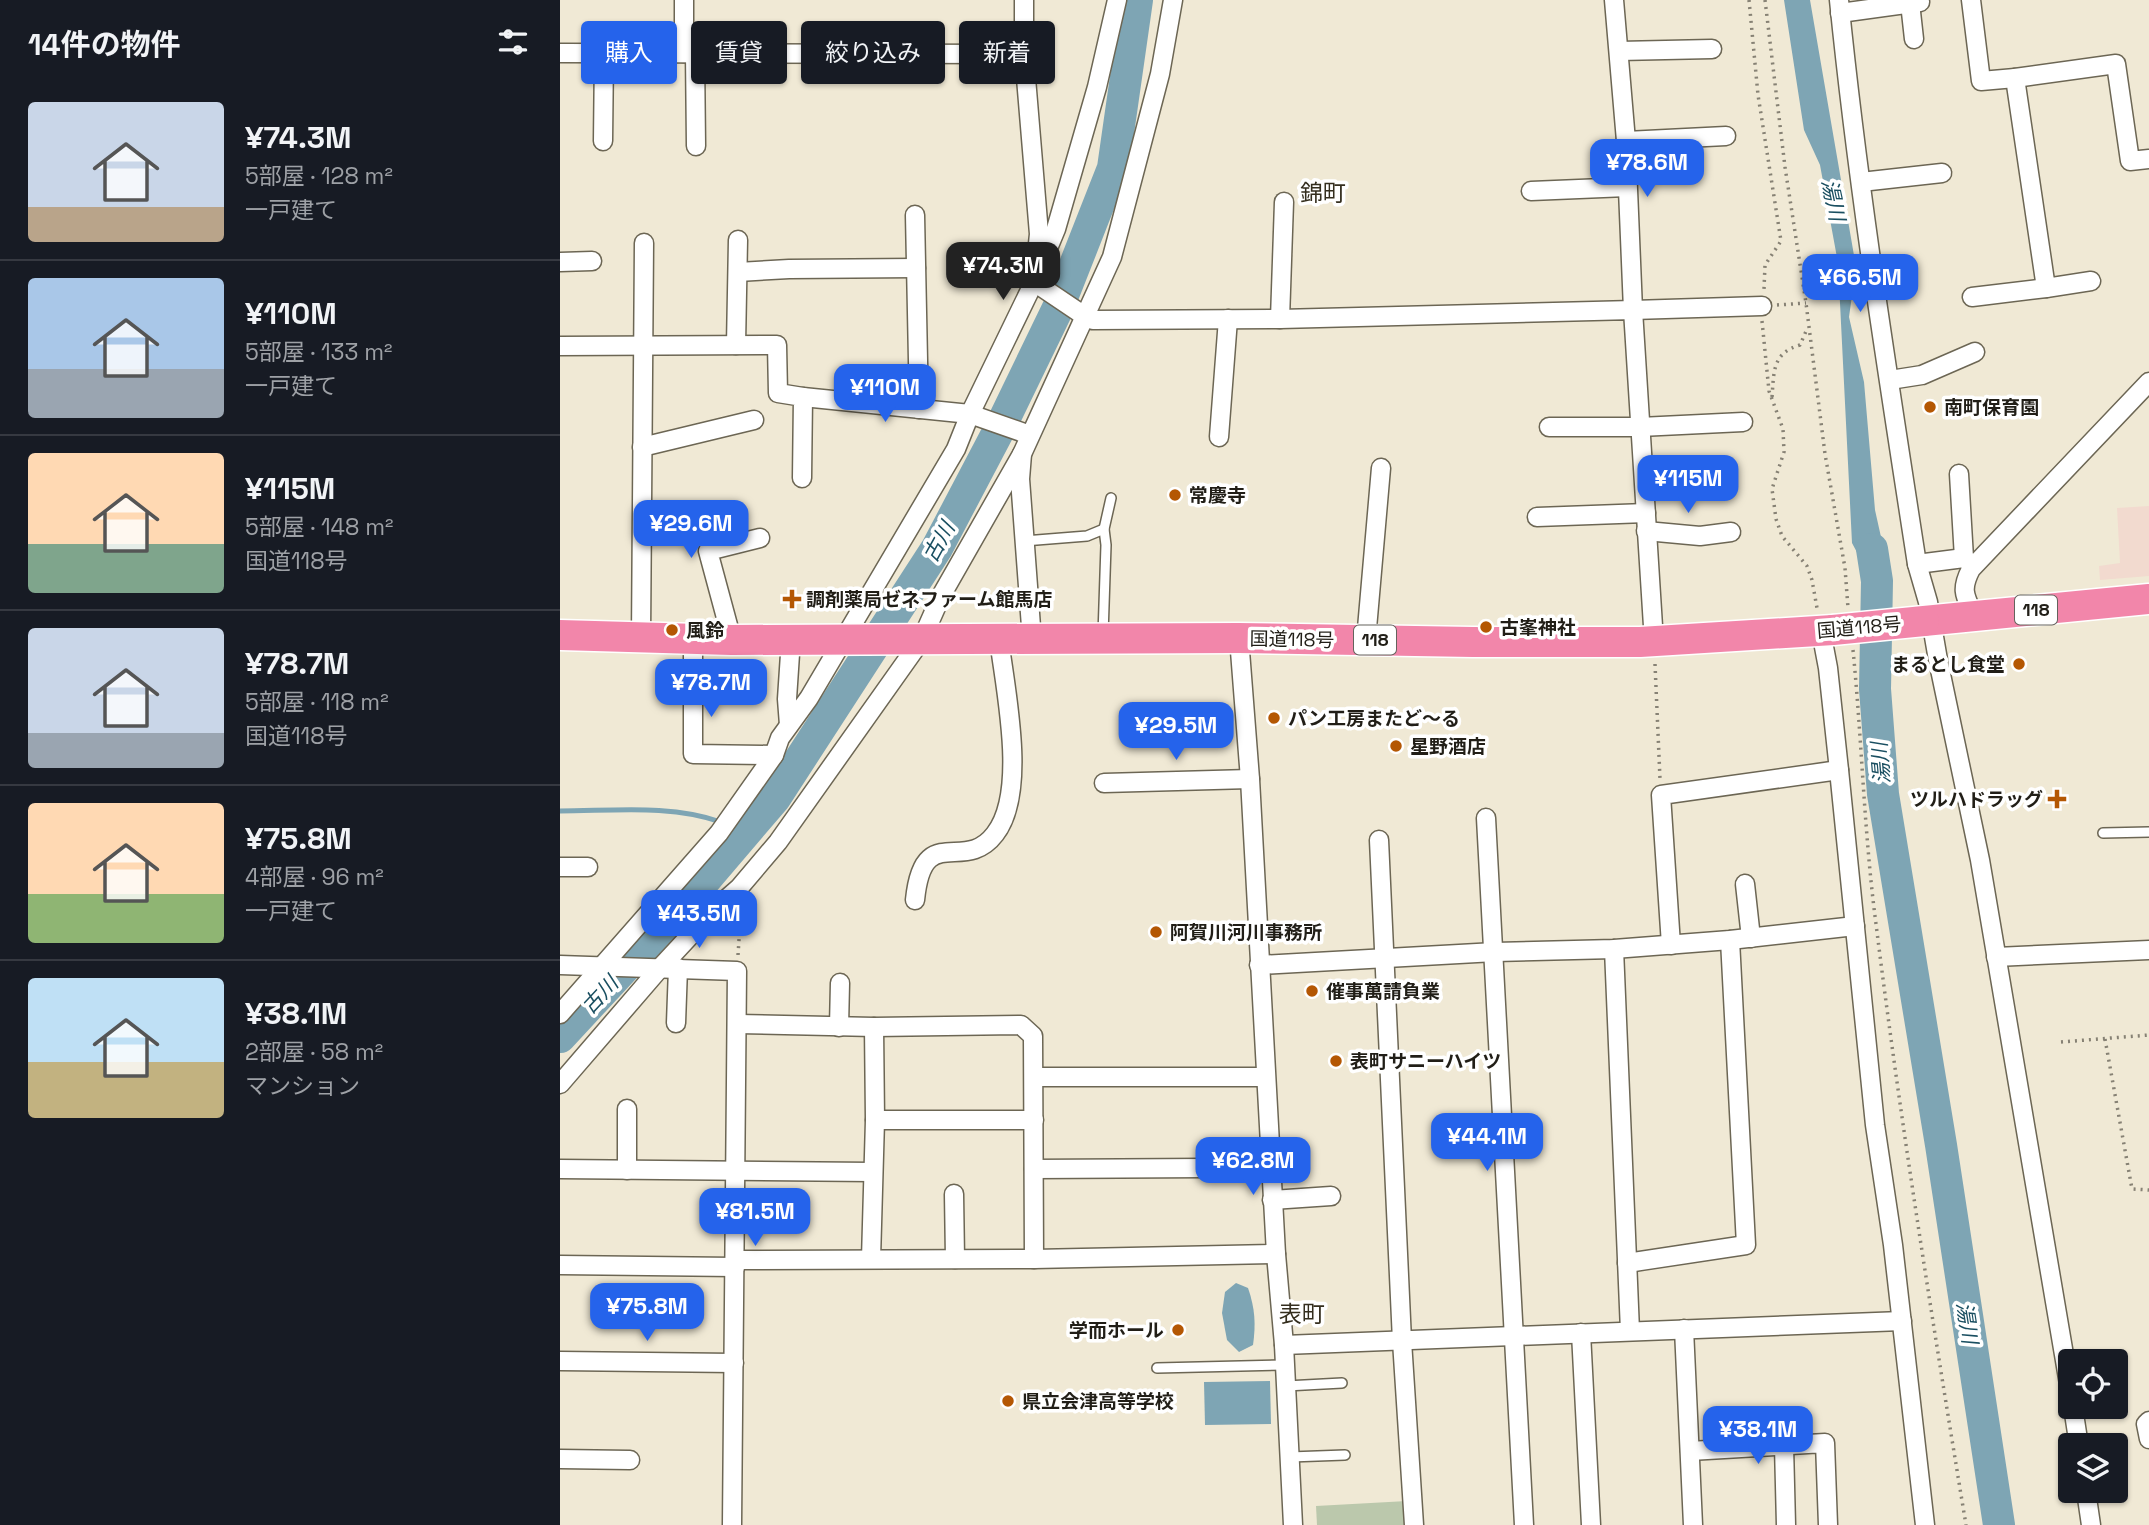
<!DOCTYPE html>
<html lang="ja">
<meta charset="utf-8">
<style>
:root{--surface:#171b24;--page:#20242c;--text:#f1f3f6;--muted:#9ea1a6;--line:#363941;--accent:#2563eb}
body{margin:0;font-family:"Space Grotesk","Noto Sans JP",sans-serif;background:var(--page);color:var(--text);height:100vh;display:flex;flex-direction:column;font-size:26px;white-space:nowrap}
*{box-sizing:border-box;margin:0}
p{font-size:23px;color:var(--muted)}
.icon{flex:none;width:38px;height:38px;fill:none;stroke:currentColor;stroke-width:2;stroke-linecap:round;stroke-linejoin:round}
.map{position:relative;flex:1;overflow:hidden}
.details{display:flex;flex-direction:column;background:var(--surface);width:560px}
.details>*{flex:none}
.banner{position:absolute;left:21px;top:21px;width:665px;height:63px;display:flex;gap:14px}
.fabs{position:absolute;left:1498px;top:1349px;display:grid;gap:14px}
.fabs a{display:grid;place-items:center;width:70px;height:70px;border-radius:7px;background:var(--surface);box-shadow:0 2px 5px #0004;font-size:35px}
.price{position:absolute;translate:-50% -60px;padding:0 16px;border-radius:14px;background:var(--accent);color:#fff;font-size:23px;line-height:46px;filter:drop-shadow(0 2px 4px #0008)}
.price::after{content:'';position:absolute;left:50%;top:42px;width:21px;height:16px;margin-left:-10px;background:inherit;clip-path:polygon(0 0,100% 0,50% 100%)}
.price.selected{background:#222;color:#fff}
ul{padding:0;list-style:none}
li{display:flex;align-items:center;gap:21px;height:175px;padding:0 28px}
li+li{border-top:2px solid var(--line)}
li span{display:grid;place-items:center;flex:none;width:196px;height:140px;border-radius:7px;color:#555}
li>.icon{margin-inline-start:auto}
span .icon{width:84px;height:84px;fill:#fffc;stroke-width:1}
li b{font-size:30px}
h2{display:flex;justify-content:space-between;align-items:center;height:84px;padding:0 28px;font-size:30px}
.pill{padding:0 24px;border-radius:7px;background:var(--surface);box-shadow:0 2px 5px #0004;font-size:24px;line-height:63px}
.pill.selected{background:var(--accent);color:#fff}
main{display:flex;flex:1;min-height:0}
.map>svg:first-child{display:block}
.commercial{fill:#f2dacf}
.green{fill:#bbc8ac}
.water{fill:#7ea5b4}
.lines{fill:none;stroke-linecap:round;stroke-linejoin:round}
.stream{stroke:#7ea5b4;stroke-width:5}
.river{stroke:#7ea5b4;stroke-width:32}
.service-casing{stroke:#6c6654;stroke-width:12}
.minor-casing{stroke:#6c6654;stroke-width:21}
.trunk-casing{stroke:#fff;stroke-width:33}
.path{stroke:#868174;stroke-width:3.5;stroke-dasharray:2 5;stroke-linecap:butt}
.service{stroke:#fff;stroke-width:9}
.minor{stroke:#fff;stroke-width:18}
.trunk{stroke:#f286aa;stroke-width:30}
.trunk-bridge-casing{stroke:#fff;stroke-width:33;stroke-linecap:butt}
.trunk-bridge{stroke:#f286aa;stroke-width:30}
.poi-dot{fill:#b45703;stroke:#fff;stroke-width:2.5}
.labels{text-anchor:middle;stroke-width:7;stroke-linejoin:round;paint-order:stroke}
.shield{fill:#fff;stroke:#64625d;stroke-width:2}
.shield-label{font-size:18px;font-weight:bold;fill:#211e17}
.poi-label{font-size:19px;font-weight:bold;fill:#211e17;stroke:#fff;text-anchor:start}
.street-label{font-size:19px;fill:#211e17;stroke:#fff}
.water-label{font-size:21px;font-style:italic;fill:#1a4f61;stroke:#fff}
.quarter-label{font-size:23px;fill:#342e1e;stroke:#fff}
</style>
<main>
<section class="details">
<h2>14件の物件<svg class="icon" aria-label="filters" viewBox="0 0 24 24"><path d="M4 7h16M4 17h16"/><circle cx="9" cy="7" r="2"/><circle cx="15" cy="17" r="2"/></svg></h2>
<ul>
<li><span style="background:linear-gradient(#c9d6e8 75%,#b9a48a 0)"><svg class="icon" aria-label="home" viewBox="0 0 24 24"><path d="M3 11l9-7 9 7M6 9v11h12V9"/></svg></span><div><b>¥74.3M</b><p>5部屋 · 128 m²</p><p>一戸建て</p></div></li>
<li><span style="background:linear-gradient(#a9c7e8 65%,#9aa5b1 0)"><svg class="icon" aria-label="home" viewBox="0 0 24 24"><path d="M3 11l9-7 9 7M6 9v11h12V9"/></svg></span><div><b>¥110M</b><p>5部屋 · 133 m²</p><p>一戸建て</p></div></li>
<li><span style="background:linear-gradient(#ffd9b3 65%,#7fa58c 0)"><svg class="icon" aria-label="home" viewBox="0 0 24 24"><path d="M3 11l9-7 9 7M6 9v11h12V9"/></svg></span><div><b>¥115M</b><p>5部屋 · 148 m²</p><p>国道118号</p></div></li>
<li><span style="background:linear-gradient(#c9d6e8 75%,#9aa5b1 0)"><svg class="icon" aria-label="home" viewBox="0 0 24 24"><path d="M3 11l9-7 9 7M6 9v11h12V9"/></svg></span><div><b>¥78.7M</b><p>5部屋 · 118 m²</p><p>国道118号</p></div></li>
<li><span style="background:linear-gradient(#ffd9b3 65%,#8fb573 0)"><svg class="icon" aria-label="home" viewBox="0 0 24 24"><path d="M3 11l9-7 9 7M6 9v11h12V9"/></svg></span><div><b>¥75.8M</b><p>4部屋 · 96 m²</p><p>一戸建て</p></div></li>
<li><span style="background:linear-gradient(#bfe0f5 60%,#c2b280 0)"><svg class="icon" aria-label="home" viewBox="0 0 24 24"><path d="M3 11l9-7 9 7M6 9v11h12V9"/></svg></span><div><b>¥38.1M</b><p>2部屋 · 58 m²</p><p>マンション</p></div></li>
</ul>
</section>
<div class="map">
<svg width="1589" height="1525" viewBox="0 0 1589 1525">
<rect width="100%" height="100%" fill="#f0e9d5"/>
<path class="commercial" d="M1589,506V576L1540,580L1539,566L1560,563L1557,508Z"/>
<path class="green" d="M847,1501L848,1525H757L756,1506Z"/>
<g class="water">
<path d="M1224,0H1250L1296,267L1289,317L1304,382L1315,510L1323,546L1325,574L1317,590L1292,543L1278,263L1260,165L1244,130Z"/>
<path d="M676,1283L688,1288C695,1308 696,1324 693,1345L679,1352L667,1340L662,1313L665,1292Z"/>
<path d="M710,1381L711,1424L645,1425L644,1382Z"/>
</g>
<g class="lines">
<g class="stream">
<path d="M0,811C52,811 111,804 161,822"/>
<path d="M170,825L187,831"/>
</g>
<g class="river">
<path d="M1312,549L1317,581L1315,689L1323,794L1381,1145L1439,1525"/>
<path d="M0,1037L133,894L215,798L377,548L439,430L498,308L553,168L577,0"/>
</g>
<defs>
<g id="service">
<path d="M464,541L527,536L544,529"/>
<path d="M543,635L546,545L544,529L551,498"/>
<path d="M1543,833L1589,832"/>
<path d="M597,1368L725,1365"/>
<path d="M726,1386L782,1383"/>
<path d="M730,1457L785,1455"/>
</g>
<g id="minor">
<path d="M464,0V54L479,234L474,282L526,317L533,320L720,319L1073,310L1094,642"/>
<path d="M1054,0L1066,141L1073,310L1202,306"/>
<path d="M1279,0C1298,189 1328,376 1357,564L1368,602L1378,660L1420,860L1510,1390"/>
<path d="M1411,0L1421,81L1455,78L1486,288L1531,281"/>
<path d="M1350,3L1354,39"/>
<path d="M1280,13L1360,2"/>
<path d="M1059,51L1152,49"/>
<path d="M0,53L464,54"/>
<path d="M124,53V0"/>
<path d="M135,54L136,146"/>
<path d="M1455,78L1556,64L1570,161L1589,159"/>
<path d="M43,141L44,54"/>
<path d="M1066,141L1166,136"/>
<path d="M1301,182L1382,173"/>
<path d="M971,191L1067,187"/>
<path d="M355,215L359,409"/>
<path d="M0,262L32,261"/>
<path d="M178,272L229,269L356,268"/>
<path d="M1412,297L1486,288"/>
<path d="M720,319L724,202"/>
<path d="M176,345L178,240"/>
<path d="M0,346L217,345L218,393L243,397L242,478"/>
<path d="M1330,380L1362,375L1415,352"/>
<path d="M243,397L410,414L470,435"/>
<path d="M989,427H1080L1183,422"/>
<path d="M659,437L668,319"/>
<path d="M82,447L194,420"/>
<path d="M1399,474L1404,558"/>
<path d="M977,517L1086,513"/>
<path d="M1086,531L1140,536L1171,532"/>
<path d="M1357,564L1404,558L1411,564"/>
<path d="M1414,616C1405,596 1400,590 1411,569L1589,382"/>
<path d="M1261,631L1268,668L1279,770L1315,1125L1333,1245L1365,1525"/>
<path d="M81,638L84,243"/>
<path d="M133,639V754L214,755"/>
<path d="M172,640L148,551L200,538"/>
<path d="M472,640L460,479L462,454L552,257L600,74L613,0"/>
<path d="M806,640L821,468"/>
<path d="M229,725L227,699L231,639"/>
<path d="M544,783L690,779"/>
<path d="M926,818L964,1525"/>
<path d="M819,840L842,1341L854,1525"/>
<path d="M0,867H28"/>
<path d="M1185,884L1191,938"/>
<path d="M355,900C363,820 404,875 435,834C468,792 445,689 439,639"/>
<path d="M1111,945L1101,795L1279,770"/>
<path d="M1054,949L1070,1331"/>
<path d="M1436,957L1589,950"/>
<path d="M0,965L177,971L172,1525"/>
<path d="M699,965L935,952L1054,949L1170,940L1295,926"/>
<path d="M0,1014L159,833L214,755L220,738L249,698L396,449L410,414L474,282L496,229L537,87L557,0"/>
<path d="M116,1023L118,968"/>
<path d="M178,1024L314,1027L461,1025L473,1036L474,1259"/>
<path d="M279,1027L280,983"/>
<path d="M474,1077H704"/>
<path d="M0,1084L100,968L154,910L179,888L218,842L362,639L381,596L462,454"/>
<path d="M67,1109V1170"/>
<path d="M315,1120H474"/>
<path d="M0,1169L313,1172"/>
<path d="M474,1169L646,1168"/>
<path d="M394,1194L395,1259"/>
<path d="M712,1200L771,1196"/>
<path d="M716,1254L724,1345L733,1525"/>
<path d="M311,1259L315,1120L314,1027"/>
<path d="M175,1260L474,1259L716,1254L690,779L679,638"/>
<path d="M1067,1263L1186,1245L1170,940"/>
<path d="M0,1265L175,1267"/>
<path d="M1124,1329L1133,1525"/>
<path d="M1021,1333L1031,1525"/>
<path d="M724,1345L1342,1321"/>
<path d="M0,1361L174,1363"/>
<path d="M1513,1407L1519,1446"/>
<path d="M1589,1421L1586,1424L1589,1439"/>
<path d="M1224,1446L1226,1525"/>
<path d="M1130,1451L1265,1443L1268,1525"/>
<path d="M0,1459L70,1460"/>
<path d="M1526,1491L1531,1525"/>
</g>
<g id="trunk">
<path d="M1364,621L1589,599"/>
<path d="M0,635L172,640L679,638L913,642H1080L1273,630"/>
</g>
</defs>
<use href="#service" class="service-casing"/>
<use href="#minor" class="minor-casing"/>
<use href="#trunk" class="trunk-casing"/>
<g class="path">
<path d="M1189,0L1198,95L1221,241L1205,265L1204,289"/>
<path d="M1205,0L1225,167L1246,303L1265,454L1285,568L1288,608"/>
<path d="M1217,305L1246,303"/>
<path d="M1202,321L1209,391L1223,429L1224,452L1212,489L1216,519L1222,536L1247,566L1252,580L1257,608"/>
<path d="M1212,397C1214,372 1212,353 1240,345L1247,329"/>
<path d="M1293,650C1302,741 1304,833 1316,924C1341,1125 1373,1325 1406,1525"/>
<path d="M1095,664L1100,779"/>
<path d="M178,955L181,910"/>
<path d="M1545,1039L1572,1189L1589,1190"/>
<path d="M1501,1042L1589,1035"/>
</g>
<use href="#service" class="service"/>
<use href="#minor" class="minor"/>
<use href="#trunk" class="trunk"/>
<defs>
<path id="trunk-bridge" d="M1273,630L1364,621"/>
</defs>
<use href="#trunk-bridge" class="trunk-bridge-casing"/>
<use href="#trunk-bridge" class="trunk-bridge"/>
</g>
<g class="poi-dot">
<circle cx="1370" cy="407" r="7"/>
<circle cx="615" cy="495" r="7"/>
<path d="M228.5 588.5h7v7h7v7h-7v7h-7v-7h-7v-7h7z"/>
<circle cx="926" cy="627" r="7"/>
<circle cx="112" cy="630" r="7"/>
<circle cx="1459" cy="664" r="7"/>
<circle cx="714" cy="718" r="7"/>
<circle cx="836" cy="746" r="7"/>
<path d="M1493.5 788.5h7v7h7v7h-7v7h-7v-7h-7v-7h7z"/>
<circle cx="596" cy="932" r="7"/>
<circle cx="752" cy="991" r="7"/>
<circle cx="776" cy="1061" r="7"/>
<circle cx="618" cy="1330" r="7"/>
<circle cx="448" cy="1401" r="7"/>
</g>
<g class="labels">
<g class="shield">
<rect x="1455" y="595.5" width="42" height="29" rx="5"/>
<rect x="794" y="625.5" width="42" height="29" rx="5"/>
</g>
<g class="shield-label">
<text x="1476" y="616">118</text>
<text x="815" y="646">118</text>
</g>
<g class="poi-label">
<text x="1384" y="414">南町保育園</text>
<text x="629" y="502">常慶寺</text>
<text x="246" y="606">調剤薬局ゼネファーム館馬店</text>
<text x="940" y="634">古峯神社</text>
<text x="126" y="637">風鈴</text>
<text x="1445" y="671" text-anchor="end">まるとし食堂</text>
<text x="728" y="725">パン工房またど～る</text>
<text x="850" y="753">星野酒店</text>
<text x="1483" y="806" text-anchor="end">ツルハドラッグ</text>
<text x="610" y="939">阿賀川河川事務所</text>
<text x="766" y="998">催事萬請負業</text>
<text x="790" y="1068">表町サニーハイツ</text>
<text x="604" y="1337" text-anchor="end">学而ホール</text>
<text x="462" y="1408">県立会津高等学校</text>
</g>
<g class="street-label">
<text transform="translate(1299 627) rotate(-5)" y="7">国道118号</text>
<text transform="translate(732 639) rotate(1)" y="7">国道118号</text>
</g>
<g class="water-label">
<text transform="translate(1273 200) rotate(78)" y="7">湯川</text>
<text transform="translate(379 542) rotate(-61)" y="7">古川</text>
<text transform="translate(1321 763) rotate(-95)" y="7">湯川</text>
<text transform="translate(40 995) rotate(-47)" y="7">古川</text>
<text transform="translate(1407 1323) rotate(81)" y="7">湯川</text>
</g>
<g class="quarter-label">
<text x="763" y="201">錦町</text>
<text x="742" y="1322">表町</text>
</g>
</g>
</svg>
<div class="fabs">
<a><svg class="icon" aria-label="locate" viewBox="0 0 24 24"><circle cx="12" cy="12" r="6"/><path d="M12 2v4M12 18v4M2 12h4M18 12h4"/></svg></a>
<a><svg class="icon" aria-label="layers" viewBox="0 0 24 24"><path d="M12 4l9 5-9 5-9-5zM3 14l9 5 9-5"/></svg></a>
</div>
<b class="price" style="left:1087px;top:199px">¥78.6M</b>
<b class="price selected" style="left:443px;top:302px">¥74.3M</b>
<b class="price" style="left:1300px;top:314px">¥66.5M</b>
<b class="price" style="left:325px;top:424px">¥110M</b>
<b class="price" style="left:1128px;top:515px">¥115M</b>
<b class="price" style="left:131px;top:560px">¥29.6M</b>
<b class="price" style="left:151px;top:719px">¥78.7M</b>
<b class="price" style="left:616px;top:762px">¥29.5M</b>
<b class="price" style="left:139px;top:950px">¥43.5M</b>
<b class="price" style="left:927px;top:1173px">¥44.1M</b>
<b class="price" style="left:693px;top:1197px">¥62.8M</b>
<b class="price" style="left:195px;top:1248px">¥81.5M</b>
<b class="price" style="left:87px;top:1343px">¥75.8M</b>
<b class="price" style="left:1198px;top:1466px">¥38.1M</b>
<div class="banner">
<a class="pill selected">購入</a>
<a class="pill">賃貸</a>
<a class="pill">絞り込み</a>
<a class="pill">新着</a>
</div>
</div>
</main>
